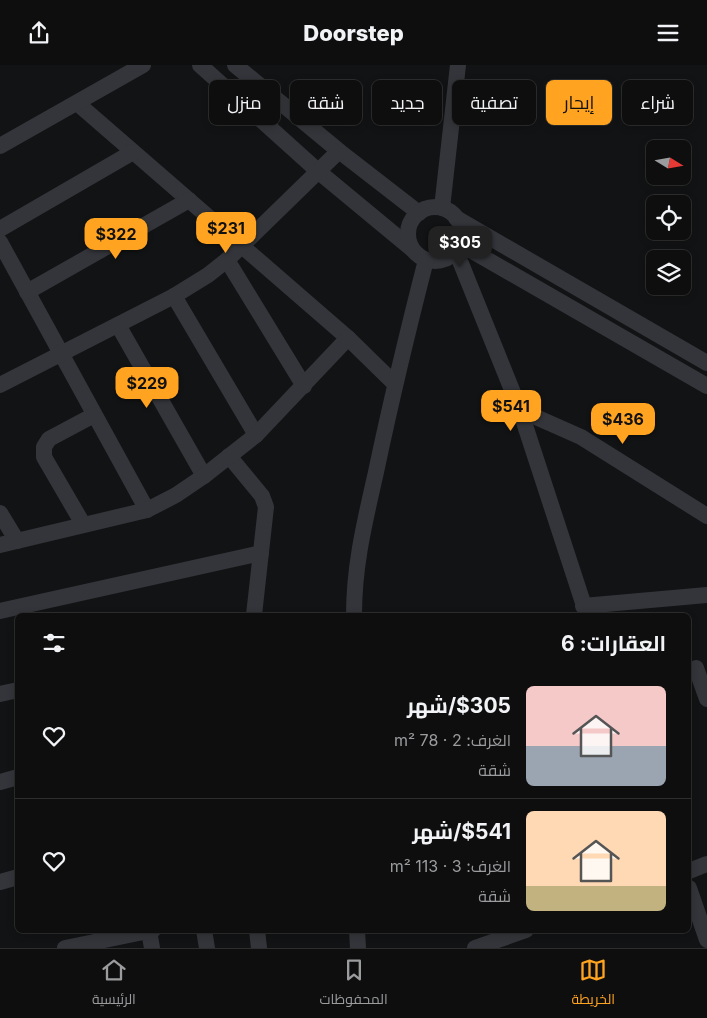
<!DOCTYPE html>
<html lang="ar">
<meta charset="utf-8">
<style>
:root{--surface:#0e0e0f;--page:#171718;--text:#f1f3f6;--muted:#9b9c9e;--line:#2e2e2f;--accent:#ffa320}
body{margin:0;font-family:Inter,Cairo,sans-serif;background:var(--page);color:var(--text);direction:rtl;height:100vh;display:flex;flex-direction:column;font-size:19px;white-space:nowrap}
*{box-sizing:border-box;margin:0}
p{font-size:16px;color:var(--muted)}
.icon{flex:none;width:28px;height:28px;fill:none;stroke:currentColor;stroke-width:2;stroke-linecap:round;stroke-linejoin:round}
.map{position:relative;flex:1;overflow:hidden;direction:ltr}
.sheet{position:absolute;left:15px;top:548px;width:676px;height:320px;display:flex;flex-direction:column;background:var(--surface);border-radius:8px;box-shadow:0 2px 8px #0003,0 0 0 1px var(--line);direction:rtl}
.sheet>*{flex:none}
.guide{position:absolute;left:15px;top:15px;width:678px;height:45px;direction:rtl;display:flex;gap:10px}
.needle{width:32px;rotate:101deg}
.fabs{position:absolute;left:646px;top:75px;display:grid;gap:10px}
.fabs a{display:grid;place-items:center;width:45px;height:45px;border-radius:8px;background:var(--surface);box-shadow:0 2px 8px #0003,0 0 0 1px var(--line);font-size:25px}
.price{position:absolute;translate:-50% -42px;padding:0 11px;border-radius:10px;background:var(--accent);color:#111;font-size:16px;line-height:32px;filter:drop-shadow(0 1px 2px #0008)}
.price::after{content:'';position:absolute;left:50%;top:30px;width:15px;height:11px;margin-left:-8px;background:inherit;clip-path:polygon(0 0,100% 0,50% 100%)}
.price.on{background:#222;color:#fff}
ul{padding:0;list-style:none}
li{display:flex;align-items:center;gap:15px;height:125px;padding:0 25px}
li+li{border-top:1px solid var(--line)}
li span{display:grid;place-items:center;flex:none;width:140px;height:100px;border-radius:8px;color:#555}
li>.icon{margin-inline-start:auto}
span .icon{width:60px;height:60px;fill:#fffc;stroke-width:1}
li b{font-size:21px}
h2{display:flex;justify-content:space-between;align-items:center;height:60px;padding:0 25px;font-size:21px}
.pill{padding:0 18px;border-radius:8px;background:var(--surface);box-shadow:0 2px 8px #0003,0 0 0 1px var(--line);font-size:18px;line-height:45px}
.pill.on{background:var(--accent);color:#111}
header{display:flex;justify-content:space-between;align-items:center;height:65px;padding:0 25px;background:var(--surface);font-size:22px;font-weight:800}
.tab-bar{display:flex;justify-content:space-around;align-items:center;height:70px;border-top:1px solid var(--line);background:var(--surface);font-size:14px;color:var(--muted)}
.tab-bar a{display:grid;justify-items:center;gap:2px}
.tab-bar .on{color:var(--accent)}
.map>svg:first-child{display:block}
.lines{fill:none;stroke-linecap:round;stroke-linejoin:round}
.minor{stroke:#33353a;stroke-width:16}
</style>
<header><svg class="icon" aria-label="menu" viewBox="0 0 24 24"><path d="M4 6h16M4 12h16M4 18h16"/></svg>Doorstep<svg class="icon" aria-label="share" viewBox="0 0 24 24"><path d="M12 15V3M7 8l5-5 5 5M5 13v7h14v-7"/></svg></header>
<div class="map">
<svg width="707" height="883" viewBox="0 0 707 883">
<rect width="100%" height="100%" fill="#121314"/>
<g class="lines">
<g class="minor">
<path d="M200,0L319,107L412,184"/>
<path d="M235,0L339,86L419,148"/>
<path d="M77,38L348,273L395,319"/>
<path d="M0,81L143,0"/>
<circle cx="435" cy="169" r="27"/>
<path d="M442,143L458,0"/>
<path d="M456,153L707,298"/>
<path d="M0,164L133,87"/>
<path d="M0,177L147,445"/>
<path d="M460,179L707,321"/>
<path d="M456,186L520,345L587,550"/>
<path d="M227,195L304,321"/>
<path d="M27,227L189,135"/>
<path d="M174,231L256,370"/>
<path d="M118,260L204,411"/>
<path d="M0,320L174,231L208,210L227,195L339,86"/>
<path d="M520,345L581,372L707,451"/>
<path d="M229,391L262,431L266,442L254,550"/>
<path d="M0,448L17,476"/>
<path d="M83,459L44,392V382L49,374L94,350"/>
<path d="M0,480L147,445L176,430L204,411L256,370L348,273"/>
<path d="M583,541L707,530"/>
<path d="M0,546L261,488"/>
<path d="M354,550C354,499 365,456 376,407C391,336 408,265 426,195"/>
<path d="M696,603L707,634"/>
<path d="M0,629L18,625"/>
<path d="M0,717L18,712"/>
<path d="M689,806L707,799"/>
<path d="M0,817L18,812"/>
<path d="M689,823L707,875"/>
<path d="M204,865L207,883"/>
<path d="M257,865L259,883"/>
<path d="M357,865L358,883"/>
<path d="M149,866L152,883"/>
<path d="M65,883L153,865"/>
<path d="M475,883L526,865"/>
</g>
</g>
</svg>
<div class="fabs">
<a><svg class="needle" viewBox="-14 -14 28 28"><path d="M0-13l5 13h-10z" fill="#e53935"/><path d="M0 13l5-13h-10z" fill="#9b9c9e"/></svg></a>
<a><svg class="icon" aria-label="locate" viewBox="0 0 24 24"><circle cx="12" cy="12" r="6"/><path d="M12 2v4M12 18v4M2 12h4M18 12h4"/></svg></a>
<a><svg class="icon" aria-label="layers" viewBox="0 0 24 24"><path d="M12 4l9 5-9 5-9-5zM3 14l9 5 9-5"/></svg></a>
</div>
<b class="price" style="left:226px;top:189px">$231</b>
<b class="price" style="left:116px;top:195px">$322</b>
<b class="price on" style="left:460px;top:203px">$305</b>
<b class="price" style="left:147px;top:344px">$229</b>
<b class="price" style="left:511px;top:367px">$541</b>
<b class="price" style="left:623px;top:380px">$436</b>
<div class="guide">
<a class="pill">شراء</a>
<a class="pill on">إيجار</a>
<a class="pill">تصفية</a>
<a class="pill">جديد</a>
<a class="pill">شقة</a>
<a class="pill">منزل</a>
</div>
<section class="sheet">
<h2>العقارات: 6<svg class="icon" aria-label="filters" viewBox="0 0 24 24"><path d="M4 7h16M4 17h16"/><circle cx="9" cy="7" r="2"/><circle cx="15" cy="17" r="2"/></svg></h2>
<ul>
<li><span style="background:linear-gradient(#f6c9c9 60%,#9aa5b1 0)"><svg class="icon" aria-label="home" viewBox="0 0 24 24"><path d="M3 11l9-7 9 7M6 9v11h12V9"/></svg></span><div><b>$305/شهر</b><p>الغرف: 2 · 78 m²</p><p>شقة</p></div><svg class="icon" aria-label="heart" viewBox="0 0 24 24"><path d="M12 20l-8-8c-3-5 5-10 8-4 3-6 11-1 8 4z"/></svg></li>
<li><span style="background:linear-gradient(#ffd9b3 75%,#c2b280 0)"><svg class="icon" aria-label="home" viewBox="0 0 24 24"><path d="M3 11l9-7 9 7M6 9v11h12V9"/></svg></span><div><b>$541/شهر</b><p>الغرف: 3 · 113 m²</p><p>شقة</p></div><svg class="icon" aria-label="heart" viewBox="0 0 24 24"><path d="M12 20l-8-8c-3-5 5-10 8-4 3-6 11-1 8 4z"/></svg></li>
</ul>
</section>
</div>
<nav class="tab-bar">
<a class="on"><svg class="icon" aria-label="map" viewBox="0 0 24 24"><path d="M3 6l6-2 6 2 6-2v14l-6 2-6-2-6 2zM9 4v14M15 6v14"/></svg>الخريطة</a>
<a><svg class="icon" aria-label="saved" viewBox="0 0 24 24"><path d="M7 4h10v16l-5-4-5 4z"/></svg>المحفوظات</a>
<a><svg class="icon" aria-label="home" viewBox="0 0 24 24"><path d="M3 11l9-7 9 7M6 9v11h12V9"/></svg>الرئيسية</a>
</nav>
